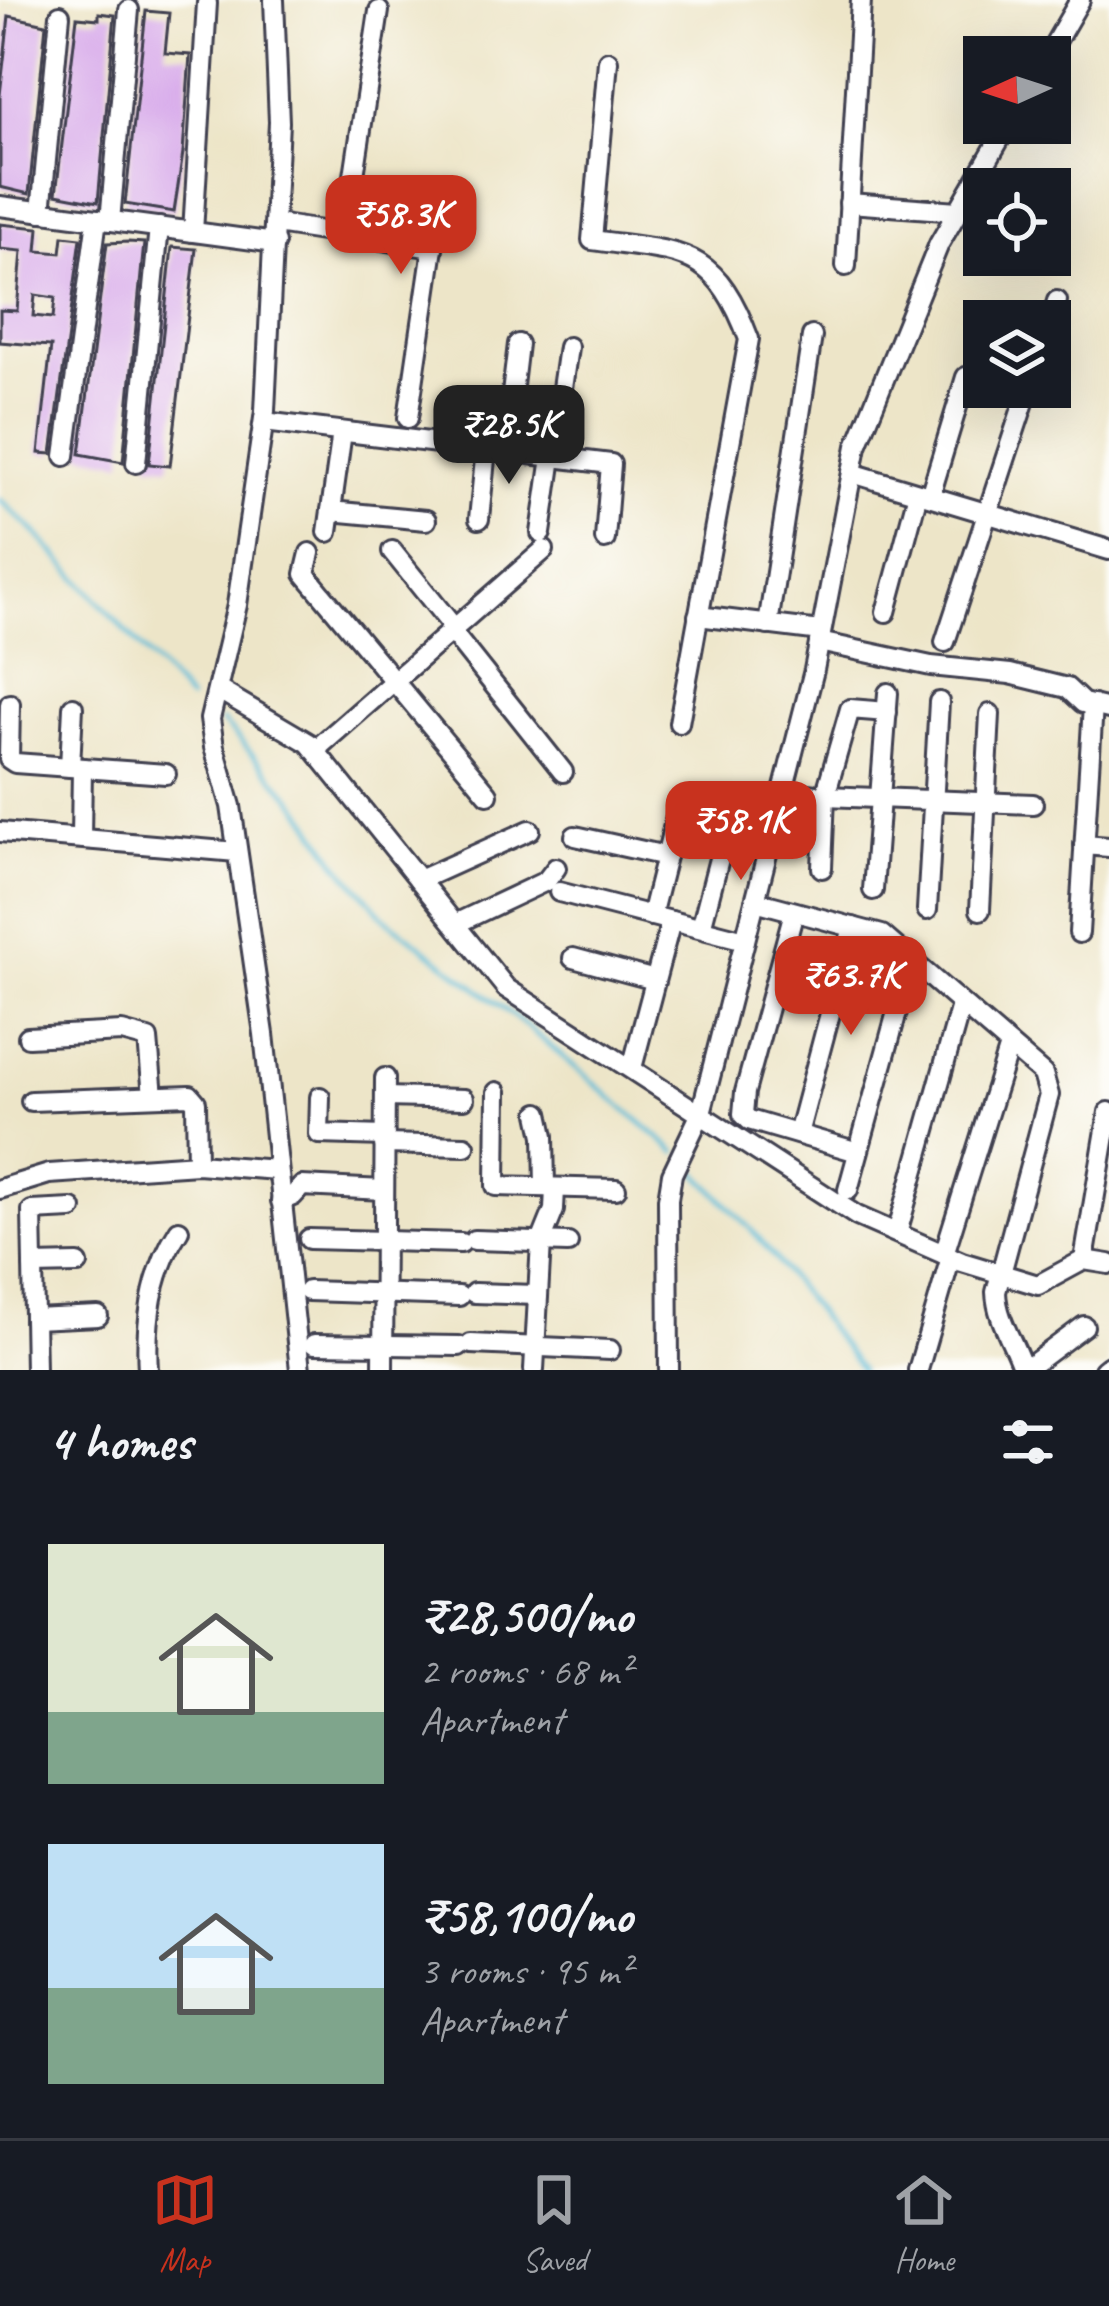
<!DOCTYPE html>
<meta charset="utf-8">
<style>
:root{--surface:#171b24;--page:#242831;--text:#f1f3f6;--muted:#9ea1a6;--line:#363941;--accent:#c8321e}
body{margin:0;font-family:Caveat,sans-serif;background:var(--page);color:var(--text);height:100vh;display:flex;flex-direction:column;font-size:45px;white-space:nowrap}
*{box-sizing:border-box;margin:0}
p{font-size:39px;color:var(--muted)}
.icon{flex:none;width:66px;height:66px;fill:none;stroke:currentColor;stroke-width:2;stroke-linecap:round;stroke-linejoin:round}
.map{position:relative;height:1370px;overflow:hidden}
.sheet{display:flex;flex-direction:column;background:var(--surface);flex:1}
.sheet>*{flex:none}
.needle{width:78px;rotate:267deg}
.fabs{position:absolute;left:963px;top:36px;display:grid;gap:24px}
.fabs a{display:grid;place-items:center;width:108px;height:108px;border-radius:0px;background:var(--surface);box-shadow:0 12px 48px #0002;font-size:60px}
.price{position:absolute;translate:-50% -102px;padding:0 27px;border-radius:24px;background:var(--accent);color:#fff;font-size:39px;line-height:78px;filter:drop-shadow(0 3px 6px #0008)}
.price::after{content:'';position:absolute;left:50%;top:72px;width:36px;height:27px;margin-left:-18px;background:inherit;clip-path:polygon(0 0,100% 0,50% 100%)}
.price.active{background:#222;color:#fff}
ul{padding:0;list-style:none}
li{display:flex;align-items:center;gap:36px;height:300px;padding:0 48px}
li span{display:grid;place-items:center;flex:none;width:336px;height:240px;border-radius:0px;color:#555}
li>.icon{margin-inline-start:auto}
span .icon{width:144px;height:144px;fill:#fffc;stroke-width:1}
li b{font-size:51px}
h2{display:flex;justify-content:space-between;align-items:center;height:144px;padding:0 48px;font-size:51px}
.dock{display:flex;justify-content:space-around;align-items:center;height:168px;border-top:3px solid var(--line);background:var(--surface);font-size:33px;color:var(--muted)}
.dock a{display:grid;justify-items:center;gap:6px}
.dock .active{color:var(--accent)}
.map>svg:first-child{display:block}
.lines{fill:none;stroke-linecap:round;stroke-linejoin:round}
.stream{stroke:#58bbd7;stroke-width:4.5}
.building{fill:#d9adeb;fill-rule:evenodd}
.minor-casing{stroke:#403f50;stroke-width:24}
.minor{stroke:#fff;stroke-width:18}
</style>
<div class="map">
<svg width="1109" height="1370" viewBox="0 0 1109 1370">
<rect width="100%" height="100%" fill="#fdfcf7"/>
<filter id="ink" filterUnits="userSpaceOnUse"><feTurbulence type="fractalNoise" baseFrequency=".00833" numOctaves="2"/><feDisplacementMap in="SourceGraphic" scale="24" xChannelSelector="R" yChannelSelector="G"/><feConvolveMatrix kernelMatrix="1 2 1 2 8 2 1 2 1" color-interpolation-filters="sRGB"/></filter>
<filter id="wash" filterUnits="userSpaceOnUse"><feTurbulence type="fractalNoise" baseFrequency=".004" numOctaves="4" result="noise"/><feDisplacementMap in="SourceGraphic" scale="48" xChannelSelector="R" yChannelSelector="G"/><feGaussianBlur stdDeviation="2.7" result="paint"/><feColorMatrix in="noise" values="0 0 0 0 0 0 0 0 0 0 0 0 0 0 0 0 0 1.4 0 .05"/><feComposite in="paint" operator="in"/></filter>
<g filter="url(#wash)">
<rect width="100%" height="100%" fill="#ede5c8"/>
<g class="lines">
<g class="stream">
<path d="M0,500L34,531L189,700"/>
<path d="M222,721L299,806L337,863L386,919L525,1025L676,1152"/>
<path d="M685,1160L759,1238L861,1370"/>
</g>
</g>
<g id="blocks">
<g class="building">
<path d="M146,11L169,13L165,53L190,55L183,153L174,212L125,204Z"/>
<path d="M99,13L115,15L98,202L56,194L77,17L99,19Z"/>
<path d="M9,16L46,24L29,194L0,187V95Z"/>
<path d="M0,224L39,228L37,251L61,253L63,236L81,238L52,454L39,453L51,346L0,342V310L17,311L22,251L0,249ZM35,295L55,298L53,318L33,316Z"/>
<path d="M128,242L144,243L123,462L80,454L107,243Z"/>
<path d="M172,247L196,249L170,466L149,464Z"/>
</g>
</g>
</g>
<g filter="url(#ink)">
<use href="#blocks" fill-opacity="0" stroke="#403f50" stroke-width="3"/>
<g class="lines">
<defs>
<g id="minor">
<path d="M274,0L279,122L265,411L237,605L210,719L214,747L231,806L264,1034L300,1370"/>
<path d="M1047,57L1080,0"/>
<path d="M608,61L592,240C681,253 714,245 749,339L679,723"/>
<path d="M849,203L958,211"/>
<path d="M0,206L275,243"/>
<path d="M41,212L60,15"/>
<path d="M110,221L129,10"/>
<path d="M276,224L433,248L408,418"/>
<path d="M193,232L207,3"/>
<path d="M345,235L379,11"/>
<path d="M846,266L861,0"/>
<path d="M1050,324L1057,301"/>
<path d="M264,422L611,464L605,539"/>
<path d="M505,452L518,344"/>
<path d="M65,456L97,219"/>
<path d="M136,463L159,227"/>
<path d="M852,473L1109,550"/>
<path d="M930,496L966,377"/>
<path d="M331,511L426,520"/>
<path d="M479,519L486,449"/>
<path d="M328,532L342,432"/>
<path d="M541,533L568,347"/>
<path d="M392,551L454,628"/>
<path d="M310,553L305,574L488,794"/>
<path d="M886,612L918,493"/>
<path d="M698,616L821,631"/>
<path d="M768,625L812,336"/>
<path d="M451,631L563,772"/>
<path d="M819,642L931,666L1010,674L1067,688L1083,703L1109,709"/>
<path d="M945,642L1029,387"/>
<path d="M219,690L309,743L506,988L857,1216L962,1262L1038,1285L1084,1260L1109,1264"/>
<path d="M10,704L9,759L15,763L166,774"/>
<path d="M315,750L544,550"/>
<path d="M70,767L73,707"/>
<path d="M783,791L825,796L1033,804"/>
<path d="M0,832L237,852"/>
<path d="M575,836L666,856"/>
<path d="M81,838L82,768"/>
<path d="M1084,845L1109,847"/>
<path d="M822,868L825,796L850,709L887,712"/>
<path d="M419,880L530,830"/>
<path d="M873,890L888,693"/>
<path d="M559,892L745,940"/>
<path d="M755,901L882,935L1043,1074L1049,1095L996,1292C997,1321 1015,1343 1023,1370"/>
<path d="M927,910L939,702"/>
<path d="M980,910L990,714"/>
<path d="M794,912L745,1092L743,1114L749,1120L858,1152"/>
<path d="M651,916L678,809"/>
<path d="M455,924L546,881L556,868"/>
<path d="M701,928L728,824"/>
<path d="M1079,933L1093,705"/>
<path d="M573,958L655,980"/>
<path d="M28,1037L122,1032L148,1039L153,1096"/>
<path d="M632,1068L671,921"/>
<path d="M497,1092L496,1186L616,1189"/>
<path d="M320,1097L319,1134L385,1136"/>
<path d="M385,1097L464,1099"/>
<path d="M31,1101L190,1095L196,1102L197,1164"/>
<path d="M539,1113L544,1136L545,1187"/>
<path d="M798,1134L853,927"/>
<path d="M384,1144L465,1146"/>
<path d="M0,1189L49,1174L197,1164L277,1170"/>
<path d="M848,1190L911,961"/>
<path d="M281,1201L293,1196L302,1186L384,1190"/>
<path d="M897,1233L961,1005"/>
<path d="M309,1239L461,1243"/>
<path d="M474,1240L568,1243"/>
<path d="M944,1254L1009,1046"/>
<path d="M1084,1260L1109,1112"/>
<path d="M33,1265L78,1264"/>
<path d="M308,1291L459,1296"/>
<path d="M474,1293L538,1295"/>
<path d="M34,1319L98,1316"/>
<path d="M314,1344L459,1346"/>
<path d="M471,1344L610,1350"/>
<path d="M35,1370L32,1211L72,1209"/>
<path d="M148,1370C145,1321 152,1271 179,1230"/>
<path d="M383,1370L385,1078"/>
<path d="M534,1370L541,1242L554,1210L555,1188"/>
<path d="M669,1370L668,1199L672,1174L701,1113L814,670L857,446L939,244L1009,123"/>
<path d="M918,1370L951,1257"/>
<path d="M1025,1370L1084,1326"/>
<path d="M1104,1370L1109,1366"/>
</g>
</defs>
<use href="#minor" class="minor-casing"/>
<use href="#minor" class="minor"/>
</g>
</g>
</svg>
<div class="fabs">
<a><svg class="needle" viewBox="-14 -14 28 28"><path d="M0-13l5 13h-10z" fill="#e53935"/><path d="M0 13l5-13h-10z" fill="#9ea1a6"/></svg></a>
<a><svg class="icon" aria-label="locate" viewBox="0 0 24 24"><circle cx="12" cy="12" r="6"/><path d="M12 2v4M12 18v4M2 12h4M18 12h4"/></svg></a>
<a><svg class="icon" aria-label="layers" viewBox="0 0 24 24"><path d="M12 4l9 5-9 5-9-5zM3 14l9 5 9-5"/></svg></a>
</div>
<b class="price" style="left:401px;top:277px">₹58.3K</b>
<b class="price active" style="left:509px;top:487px">₹28.5K</b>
<b class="price" style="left:741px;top:883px">₹58.1K</b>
<b class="price" style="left:851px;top:1038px">₹63.7K</b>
</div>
<section class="sheet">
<h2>4 homes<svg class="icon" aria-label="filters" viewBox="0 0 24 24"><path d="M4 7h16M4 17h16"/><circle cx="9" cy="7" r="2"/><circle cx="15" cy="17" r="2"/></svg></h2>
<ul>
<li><span style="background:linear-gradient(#dfe7d0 70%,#7fa58c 0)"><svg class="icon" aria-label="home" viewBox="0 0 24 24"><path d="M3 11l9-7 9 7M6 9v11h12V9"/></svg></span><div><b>₹28,500/mo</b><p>2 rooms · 68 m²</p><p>Apartment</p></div></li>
<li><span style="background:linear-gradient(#bfe0f5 60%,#7fa58c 0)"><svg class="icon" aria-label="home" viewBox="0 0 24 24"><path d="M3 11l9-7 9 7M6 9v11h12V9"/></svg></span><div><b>₹58,100/mo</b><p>3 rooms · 95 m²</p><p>Apartment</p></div></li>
</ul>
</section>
<nav class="dock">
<a class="active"><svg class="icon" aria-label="map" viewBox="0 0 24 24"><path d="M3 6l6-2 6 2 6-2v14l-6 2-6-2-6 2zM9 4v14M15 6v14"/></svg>Map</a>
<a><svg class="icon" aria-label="saved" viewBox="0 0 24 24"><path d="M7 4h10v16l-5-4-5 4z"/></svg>Saved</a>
<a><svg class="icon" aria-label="home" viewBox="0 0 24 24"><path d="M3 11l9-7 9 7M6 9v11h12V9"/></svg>Home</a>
</nav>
